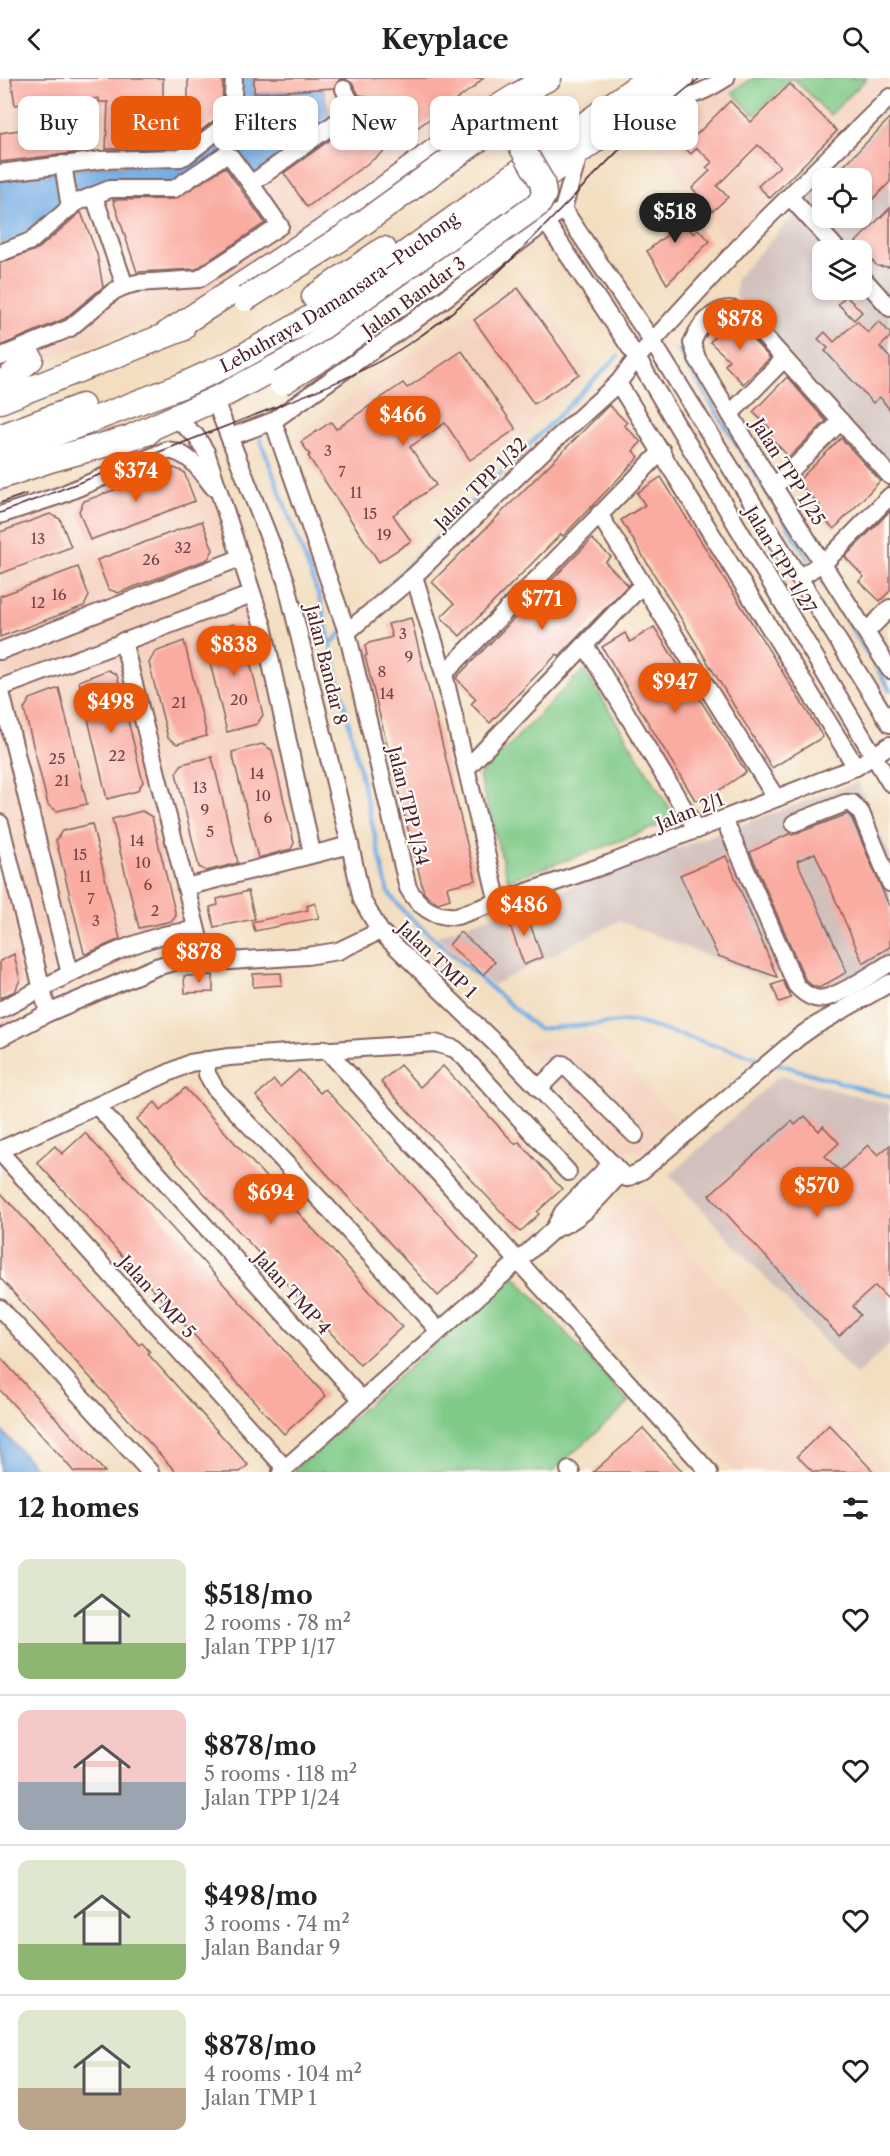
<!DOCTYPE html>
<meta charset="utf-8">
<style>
:root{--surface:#fff;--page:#f6f6f6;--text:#222;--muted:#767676;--line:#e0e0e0;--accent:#ea580c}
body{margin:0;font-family:"Libre Caslon Text",serif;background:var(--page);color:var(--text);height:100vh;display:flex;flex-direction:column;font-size:22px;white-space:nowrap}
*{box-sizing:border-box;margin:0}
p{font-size:20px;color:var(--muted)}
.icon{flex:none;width:33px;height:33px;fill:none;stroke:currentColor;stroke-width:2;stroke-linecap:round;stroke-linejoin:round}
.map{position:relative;height:1394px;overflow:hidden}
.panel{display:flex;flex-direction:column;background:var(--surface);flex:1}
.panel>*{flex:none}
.banner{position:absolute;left:18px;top:18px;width:855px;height:54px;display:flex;gap:12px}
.tools{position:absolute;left:812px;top:90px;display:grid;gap:12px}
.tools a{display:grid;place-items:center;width:60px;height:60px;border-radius:12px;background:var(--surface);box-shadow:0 3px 9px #0003;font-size:30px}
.price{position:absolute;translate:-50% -51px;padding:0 14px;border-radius:21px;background:var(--accent);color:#fff;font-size:20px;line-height:39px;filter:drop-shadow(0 2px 3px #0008)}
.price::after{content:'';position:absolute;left:50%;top:36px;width:18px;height:14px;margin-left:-9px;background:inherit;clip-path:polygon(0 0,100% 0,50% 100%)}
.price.active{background:#222;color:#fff}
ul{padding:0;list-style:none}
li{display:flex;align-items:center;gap:18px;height:150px;padding:0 18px}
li+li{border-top:2px solid var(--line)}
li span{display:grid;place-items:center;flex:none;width:168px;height:120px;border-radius:12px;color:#555}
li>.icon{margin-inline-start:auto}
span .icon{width:72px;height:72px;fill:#fffc;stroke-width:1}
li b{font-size:26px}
h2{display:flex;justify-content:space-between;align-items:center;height:72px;padding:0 18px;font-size:26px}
.chip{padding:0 21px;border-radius:12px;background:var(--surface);box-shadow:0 3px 9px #0003;font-size:21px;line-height:54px}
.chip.active{background:var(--accent);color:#fff}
header{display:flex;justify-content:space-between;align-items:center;height:78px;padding:0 18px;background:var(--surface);font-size:27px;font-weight:800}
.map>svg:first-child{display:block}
.built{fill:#f5d3c1}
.industrial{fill:#d1c0bc;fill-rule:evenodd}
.green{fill:#80ca88;stroke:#65745a;stroke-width:1.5}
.water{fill:#73ace3;stroke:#5e6687;stroke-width:1.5}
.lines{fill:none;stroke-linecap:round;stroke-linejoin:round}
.stream{stroke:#73ace3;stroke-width:4}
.building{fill:#faaca1}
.minor-casing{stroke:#85625f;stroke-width:20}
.highway-casing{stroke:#85625f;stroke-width:27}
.minor{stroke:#fff;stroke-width:16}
.highway{stroke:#fff;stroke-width:24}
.tram{stroke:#4a1f2b;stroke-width:1.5}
.highway-bridge-casing{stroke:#85625f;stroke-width:27;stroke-linecap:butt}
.highway-bridge{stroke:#fff;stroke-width:24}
.labels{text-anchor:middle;stroke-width:4.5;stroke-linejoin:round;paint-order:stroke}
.number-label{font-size:15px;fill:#764248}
.street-label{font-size:18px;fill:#4a1f2b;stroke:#fdfcf7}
</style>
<header><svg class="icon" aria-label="back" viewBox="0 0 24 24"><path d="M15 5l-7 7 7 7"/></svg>Keyplace<svg class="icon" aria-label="search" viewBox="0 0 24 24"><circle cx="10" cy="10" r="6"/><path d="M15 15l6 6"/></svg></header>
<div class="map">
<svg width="890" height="1394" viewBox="0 0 890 1394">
<rect width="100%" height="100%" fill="#fdfcf7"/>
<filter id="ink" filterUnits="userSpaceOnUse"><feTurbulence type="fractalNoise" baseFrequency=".0167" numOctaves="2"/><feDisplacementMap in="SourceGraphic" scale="12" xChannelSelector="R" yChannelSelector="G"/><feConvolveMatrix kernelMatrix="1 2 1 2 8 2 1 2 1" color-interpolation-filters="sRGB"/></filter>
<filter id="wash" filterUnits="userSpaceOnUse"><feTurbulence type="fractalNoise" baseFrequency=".008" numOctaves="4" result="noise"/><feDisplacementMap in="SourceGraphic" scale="24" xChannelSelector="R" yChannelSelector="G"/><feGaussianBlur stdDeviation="1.35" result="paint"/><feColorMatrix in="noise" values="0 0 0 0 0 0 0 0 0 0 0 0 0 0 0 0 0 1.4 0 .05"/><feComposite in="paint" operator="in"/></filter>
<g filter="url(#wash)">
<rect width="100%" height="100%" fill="#f3dec0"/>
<g class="built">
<path d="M0,0H516L499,24L212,222L39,285L0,303Z"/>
<path d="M741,0H890V4L726,165L651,54Z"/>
<path d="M525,197L588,289L587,302L530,344L533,351L493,381L406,440L418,459L379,487L376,486L371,484L297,365L298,356Z"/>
<path d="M180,359L238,433L329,786L202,819L213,867L151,873L0,949V440Z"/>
<path d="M597,956L676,1040L642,1072L624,1073L520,965Z"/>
<path d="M637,1116L890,1393V1394H735L552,1194Z"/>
</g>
<g class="industrial">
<path d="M890,37V388L736,218V201L822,105V140H861V100H826ZM822,172H861V212H822Z"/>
<path d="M858,704L890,779V892L828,927L812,915L793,889L764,900L619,843L493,907L437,858Z"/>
<path d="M780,997L890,1027V1266L856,1297L670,1097Z"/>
</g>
<g class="green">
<path d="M753,0H792L754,37L732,14Z"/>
<path d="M793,0H867L830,37Z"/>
<path d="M584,591L676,741L587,775L508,802L479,698Z"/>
<path d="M513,1196L629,1325L552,1394H296L294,1392Z"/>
</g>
<g class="water">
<path d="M240,0H253L254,16L323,11L330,41L253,98L235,76L173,107H113L30,158L0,171V102L100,88L180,86L232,48Z"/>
<path d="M0,1350L39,1394H0Z"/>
</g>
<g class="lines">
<g class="stream">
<path d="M678,272L809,482"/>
<path d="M260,361L320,521L388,814L404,834L538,951L633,943L765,982"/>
<path d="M819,498L890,612"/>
<path d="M381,515L618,278"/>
<path d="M331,566L342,554"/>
<path d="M775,985L890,1019"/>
</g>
</g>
<g id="blocks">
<g class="building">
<path d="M11,0H163V20H142V36L162,39V44L188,20V0H223L222,34L221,37L178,70L106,71L108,24H99V20L43,28V24L15,27Z"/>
<path d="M254,0H483L474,9L307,129L284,95L366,36L370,31L369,21L365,18L359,17L353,6L345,1L339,2L334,10L254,15Z"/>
<path d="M790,6L837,53L770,120L758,108L780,88L758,67L717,108L728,119L713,133L692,110L710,93L706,90L712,84L697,70L691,76L684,69L730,23L751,44Z"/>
<path d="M890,40V104L861,133V100H832Z"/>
<path d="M72,44L74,75L0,84V55Z"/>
<path d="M225,89L265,145L196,191L137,194L113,122L175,121Z"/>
<path d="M663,126L694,156L698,151L710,163L667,206L647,173L668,156L650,139Z"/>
<path d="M890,130V189L877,188L856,164Z"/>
<path d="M81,134L97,176L103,209L64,241L0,268V185L38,171Z"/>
<path d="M518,210L579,296L534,326L474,242Z"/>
<path d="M846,218L862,234L854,242L838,226Z"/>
<path d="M731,242L735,243L770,280L743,306L725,287L729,282L710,264Z"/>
<path d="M857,243L868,255L879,243L890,255V259L880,269L890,280V332L880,319L873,325L825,273L828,270L818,261L825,254L834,264Z"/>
<path d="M462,273L516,351L470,382L445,345L410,369L436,407L393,437L411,463L379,484L308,378L310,377L301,364L331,344L336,351L403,305L407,310Z"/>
<path d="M787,299L826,343L789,379L770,359L774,354L753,334Z"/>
<path d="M609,327L627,345L624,347L641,364L633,373L639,379L563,458L561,456L460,558L441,539L454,526L432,504Z"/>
<path d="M841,360L880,403L834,451L815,432L820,427L797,404Z"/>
<path d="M174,390L184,394L195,423L90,462L79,433L84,423Z"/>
<path d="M661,399L823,659L772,690L621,442L645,427L637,415Z"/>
<path d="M890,433V513L880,523L859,503L864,499L845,479Z"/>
<path d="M50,436L60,441L71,469L0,496V454Z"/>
<path d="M202,443L213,472L208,481L118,515L108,511L97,482Z"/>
<path d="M592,461L611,479L605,484L628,507L559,578L557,576L490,645L471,626L476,621L456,600Z"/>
<path d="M78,489L89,518L84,528L0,559V518Z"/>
<path d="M411,540L476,802L447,809L450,821L438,825L424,815L365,578L367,577L365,568L369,565L392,559L388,546Z"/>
<path d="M232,546L242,550L263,637L257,646L227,654L203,556Z"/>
<path d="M654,549L746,694L702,724L695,722L602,569L625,555L630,564Z"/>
<path d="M184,563L207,658L177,666L168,660L149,585L155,574Z"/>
<path d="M108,592L117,597L143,704L137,713L107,721L79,603Z"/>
<path d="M59,610L87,726L57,733L48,727L24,631L30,621Z"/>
<path d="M262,666L272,672L294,765L291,771L258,780L232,674Z"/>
<path d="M212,679L238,785L206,793L199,789L176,695L182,686Z"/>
<path d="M142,733L152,739L176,838L172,843L139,850L112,741Z"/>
<path d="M848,736L852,741L890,830V869L863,885L815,775L797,783L847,894L819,910L811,907L805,901L750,774L791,755L792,757Z"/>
<path d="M92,746L120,861L86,876L84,875L56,762L62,753Z"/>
<path d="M726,778L777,899L718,878L680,797Z"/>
<path d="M248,813L255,841L214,849L210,829L218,827L217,821Z"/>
<path d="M315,825L319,840L255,853L252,844L308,832L307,828Z"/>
<path d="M525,832L542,879L524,887L507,839Z"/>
<path d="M460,854L495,884L483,897L449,867Z"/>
<path d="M14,876L20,902L15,913L0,920V883Z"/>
<path d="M281,895L282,907L253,909V896Z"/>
<path d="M213,897V914L185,915L184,898Z"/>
<path d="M783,903L791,920L779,924L772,907Z"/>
<path d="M400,987L420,1009L443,988L515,1066L519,1064L562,1111L537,1134L539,1136L520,1154L381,1004Z"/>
<path d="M299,992L320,1015L325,1011L479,1180L438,1218L256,1018L274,1002L280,1009Z"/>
<path d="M185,1010L402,1249L360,1287L137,1041L155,1024L161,1032Z"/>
<path d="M805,1038L819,1053L823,1048L839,1065L825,1078L840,1093L868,1067L878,1077L890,1067V1223L875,1208L853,1228L860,1237L839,1258L709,1117L792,1043L795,1047Z"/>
<path d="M85,1055L326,1318L284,1356L37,1084L55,1068L62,1076Z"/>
<path d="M0,1114L139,1267L142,1265L150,1274L148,1276L248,1387L240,1394H176L0,1200Z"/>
<path d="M0,1279L66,1351L105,1394H74L63,1381L0,1312Z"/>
<path d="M829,1347L874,1394H813L797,1378Z"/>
<path d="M643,1350L683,1394H593L616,1374Z"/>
</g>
</g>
</g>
<g filter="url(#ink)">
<use href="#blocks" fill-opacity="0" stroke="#85625f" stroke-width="1.5"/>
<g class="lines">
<defs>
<g id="minor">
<path d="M344,11L354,31"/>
<path d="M656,18C688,22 699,17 726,0"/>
<path d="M63,86L70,130"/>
<path d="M0,95L101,82L180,80L185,78L230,43L232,36L234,0"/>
<path d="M94,118L125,208"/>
<path d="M790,119L838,172"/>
<path d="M563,131L652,263L890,646"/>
<path d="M546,144L637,280L890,705"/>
<path d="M0,175L31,163L75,125L110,111H174L226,76L231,79L251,106L360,27"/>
<path d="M861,198L890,230"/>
<path d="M0,279L70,250L114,213L125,208L137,205L199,201L280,148L251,106"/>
<path d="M618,305L856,689"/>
<path d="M219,333L286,503L350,767L362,822L380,853L501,971L621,1095L627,1100L643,1092L799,959L813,949L890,905"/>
<path d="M730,336L784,281"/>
<path d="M273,343L347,554L408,810C419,829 434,840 457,838L611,785L856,689L890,667"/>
<path d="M182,346L196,358L206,374L263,548L312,775"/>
<path d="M230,359L273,343L443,222L563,131L580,73"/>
<path d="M890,398L745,237C723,220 700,244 692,265L697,280L762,390L890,592"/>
<path d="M774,409L841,343"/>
<path d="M599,436L776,720"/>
<path d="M0,437L61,417L167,372C191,375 200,393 214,410"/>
<path d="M414,498L444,596L498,825"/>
<path d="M799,500L829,480L890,418"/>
<path d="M347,554L414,498L556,361L618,305L637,280L750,157L890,19"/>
<path d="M866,554L890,530"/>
<path d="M123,563L204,880"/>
<path d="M585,567L697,752"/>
<path d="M0,573L240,480"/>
<path d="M444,596L662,373"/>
<path d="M0,610L70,896"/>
<path d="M0,610L252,516"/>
<path d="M467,690L643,506"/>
<path d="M724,741L796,907C803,915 814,923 825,920C843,916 874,895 890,885"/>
<path d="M0,745L48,935"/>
<path d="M794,745L845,725H852L861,735L890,805"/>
<path d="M186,809L350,767"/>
<path d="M0,932C52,906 104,874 160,858C172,855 184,854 196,852"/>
<path d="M0,960L48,935L156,889L181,882L204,880L230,883L307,878L338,873L380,853"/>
<path d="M326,971L709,1394"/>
<path d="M206,982L207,996L216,1012L328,1130L439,1253"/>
<path d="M539,1010L563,986L635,1057"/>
<path d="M97,1028L362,1322"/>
<path d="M0,1072L190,985L229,979L435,965L455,971L464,979L568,1094"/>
<path d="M0,1074L285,1390"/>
<path d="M554,1151C584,1141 601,1117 621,1095"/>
<path d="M0,1230L150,1394"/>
<path d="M569,1392L571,1394"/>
<path d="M281,1394L554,1151L563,1134L612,1085"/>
</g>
<g id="highway">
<path d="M314,219L384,171"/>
<path d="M166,256C233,213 299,170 364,125C424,82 483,33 549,0"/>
<path d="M0,307L31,281"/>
<path d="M0,323L182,251"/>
<path d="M133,358L222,318L300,276L681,0"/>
<path d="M0,359L82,328"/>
<path id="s1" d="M0,377L181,308L229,286L290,252L352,214L649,0"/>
<path d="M0,399L50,382L147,355"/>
</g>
</defs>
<use href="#minor" class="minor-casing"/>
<use href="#highway" class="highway-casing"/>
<use href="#minor" class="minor"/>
<use href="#highway" class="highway"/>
<g class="tram">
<path d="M0,425L26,416"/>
<path d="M0,435C79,404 158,374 237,344C297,320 360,299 413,263C521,191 597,79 700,0"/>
</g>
<defs>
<path id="highway-bridge" d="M245,221L345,158L493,51H503L518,63L542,104L544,116L539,126L327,277L281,305"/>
</defs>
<use href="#highway-bridge" class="highway-bridge-casing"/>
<use href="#highway-bridge" class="highway-bridge"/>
</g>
</g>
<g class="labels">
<g class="number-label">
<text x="328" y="378">3</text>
<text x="342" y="399">7</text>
<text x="356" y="420">11</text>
<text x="370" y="441">15</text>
<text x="384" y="462">19</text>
<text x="38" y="466">13</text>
<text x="183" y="475">32</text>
<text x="151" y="487">26</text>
<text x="59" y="522">16</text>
<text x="38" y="530">12</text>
<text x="403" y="561">3</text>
<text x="409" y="584">9</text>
<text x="382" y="599">8</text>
<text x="387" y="621">14</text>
<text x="239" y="627">20</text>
<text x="179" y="630">21</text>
<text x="117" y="683">22</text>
<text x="57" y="686">25</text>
<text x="257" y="701">14</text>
<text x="62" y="708">21</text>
<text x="200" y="715">13</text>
<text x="263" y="723">10</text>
<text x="205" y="737">9</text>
<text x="268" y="745">6</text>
<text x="210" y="759">5</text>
<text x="137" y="768">14</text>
<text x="80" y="782">15</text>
<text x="143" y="790">10</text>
<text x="85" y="804">11</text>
<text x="148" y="812">6</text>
<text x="91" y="826">7</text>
<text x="155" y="838">2</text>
<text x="96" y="848">3</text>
</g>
<g class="street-label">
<text dy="6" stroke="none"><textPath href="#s1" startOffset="378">Lebuhraya Damansara–Puchong</textPath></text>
<text transform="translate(414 219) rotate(-36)" y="6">Jalan Bandar 3</text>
<text transform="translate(788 394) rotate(58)" y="6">Jalan TPP 1/25</text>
<text transform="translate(481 406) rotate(-45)" y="6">Jalan TPP 1/32</text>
<text transform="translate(780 482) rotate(59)" y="6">Jalan TPP 1/27</text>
<text transform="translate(326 587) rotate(76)" y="6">Jalan Bandar 8</text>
<text transform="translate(408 728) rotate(76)" y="6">Jalan TPP 1/34</text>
<text transform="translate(690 734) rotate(-22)" y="6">Jalan 2/1</text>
<text transform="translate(437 882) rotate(44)" y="6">Jalan TMP 1</text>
<text transform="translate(292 1215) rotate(48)" y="6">Jalan TMP 4</text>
<text transform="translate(157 1219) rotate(48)" y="6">Jalan TMP 5</text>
</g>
</g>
</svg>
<div class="tools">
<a><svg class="icon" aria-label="locate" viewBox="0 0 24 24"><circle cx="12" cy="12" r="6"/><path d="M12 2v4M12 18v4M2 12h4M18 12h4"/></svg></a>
<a><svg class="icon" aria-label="layers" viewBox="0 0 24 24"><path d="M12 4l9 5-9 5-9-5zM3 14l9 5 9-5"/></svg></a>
</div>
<b class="price active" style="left:675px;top:166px">$518</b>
<b class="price" style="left:740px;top:273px">$878</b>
<b class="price" style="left:403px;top:369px">$466</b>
<b class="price" style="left:136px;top:425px">$374</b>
<b class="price" style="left:542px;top:553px">$771</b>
<b class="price" style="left:234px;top:599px">$838</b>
<b class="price" style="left:675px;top:636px">$947</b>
<b class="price" style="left:111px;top:656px">$498</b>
<b class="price" style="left:524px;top:859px">$486</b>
<b class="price" style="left:199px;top:906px">$878</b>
<b class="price" style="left:817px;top:1140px">$570</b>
<b class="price" style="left:271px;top:1147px">$694</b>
<div class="banner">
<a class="chip">Buy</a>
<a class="chip active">Rent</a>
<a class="chip">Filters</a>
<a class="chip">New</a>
<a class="chip">Apartment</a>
<a class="chip">House</a>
</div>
</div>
<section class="panel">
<h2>12 homes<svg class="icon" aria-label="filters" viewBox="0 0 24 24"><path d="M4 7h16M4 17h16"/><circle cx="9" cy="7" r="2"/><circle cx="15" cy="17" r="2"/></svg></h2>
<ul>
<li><span style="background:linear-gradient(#dfe7d0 70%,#8fb573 0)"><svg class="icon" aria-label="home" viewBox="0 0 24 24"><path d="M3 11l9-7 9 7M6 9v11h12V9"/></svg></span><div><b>$518/mo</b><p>2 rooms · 78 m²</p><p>Jalan TPP 1/17</p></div><svg class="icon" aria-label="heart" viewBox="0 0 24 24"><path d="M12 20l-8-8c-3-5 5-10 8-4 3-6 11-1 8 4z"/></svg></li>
<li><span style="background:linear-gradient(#f6c9c9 60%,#9aa5b1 0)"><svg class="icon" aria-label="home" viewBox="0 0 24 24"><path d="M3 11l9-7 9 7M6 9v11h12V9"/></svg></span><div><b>$878/mo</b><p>5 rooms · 118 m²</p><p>Jalan TPP 1/24</p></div><svg class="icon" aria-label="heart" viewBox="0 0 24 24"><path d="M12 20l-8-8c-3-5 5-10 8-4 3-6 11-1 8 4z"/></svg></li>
<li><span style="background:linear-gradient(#dfe7d0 70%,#8fb573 0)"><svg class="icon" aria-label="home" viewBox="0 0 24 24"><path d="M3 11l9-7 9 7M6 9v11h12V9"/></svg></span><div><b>$498/mo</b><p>3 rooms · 74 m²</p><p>Jalan Bandar 9</p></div><svg class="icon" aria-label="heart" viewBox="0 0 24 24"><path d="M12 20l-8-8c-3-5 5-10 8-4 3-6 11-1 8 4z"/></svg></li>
<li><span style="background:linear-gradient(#dfe7d0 65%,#b9a48a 0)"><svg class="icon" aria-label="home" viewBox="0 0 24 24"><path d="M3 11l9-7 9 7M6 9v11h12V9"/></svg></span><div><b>$878/mo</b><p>4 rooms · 104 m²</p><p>Jalan TMP 1</p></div><svg class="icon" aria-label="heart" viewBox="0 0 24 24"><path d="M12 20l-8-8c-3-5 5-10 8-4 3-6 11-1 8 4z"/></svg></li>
</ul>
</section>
